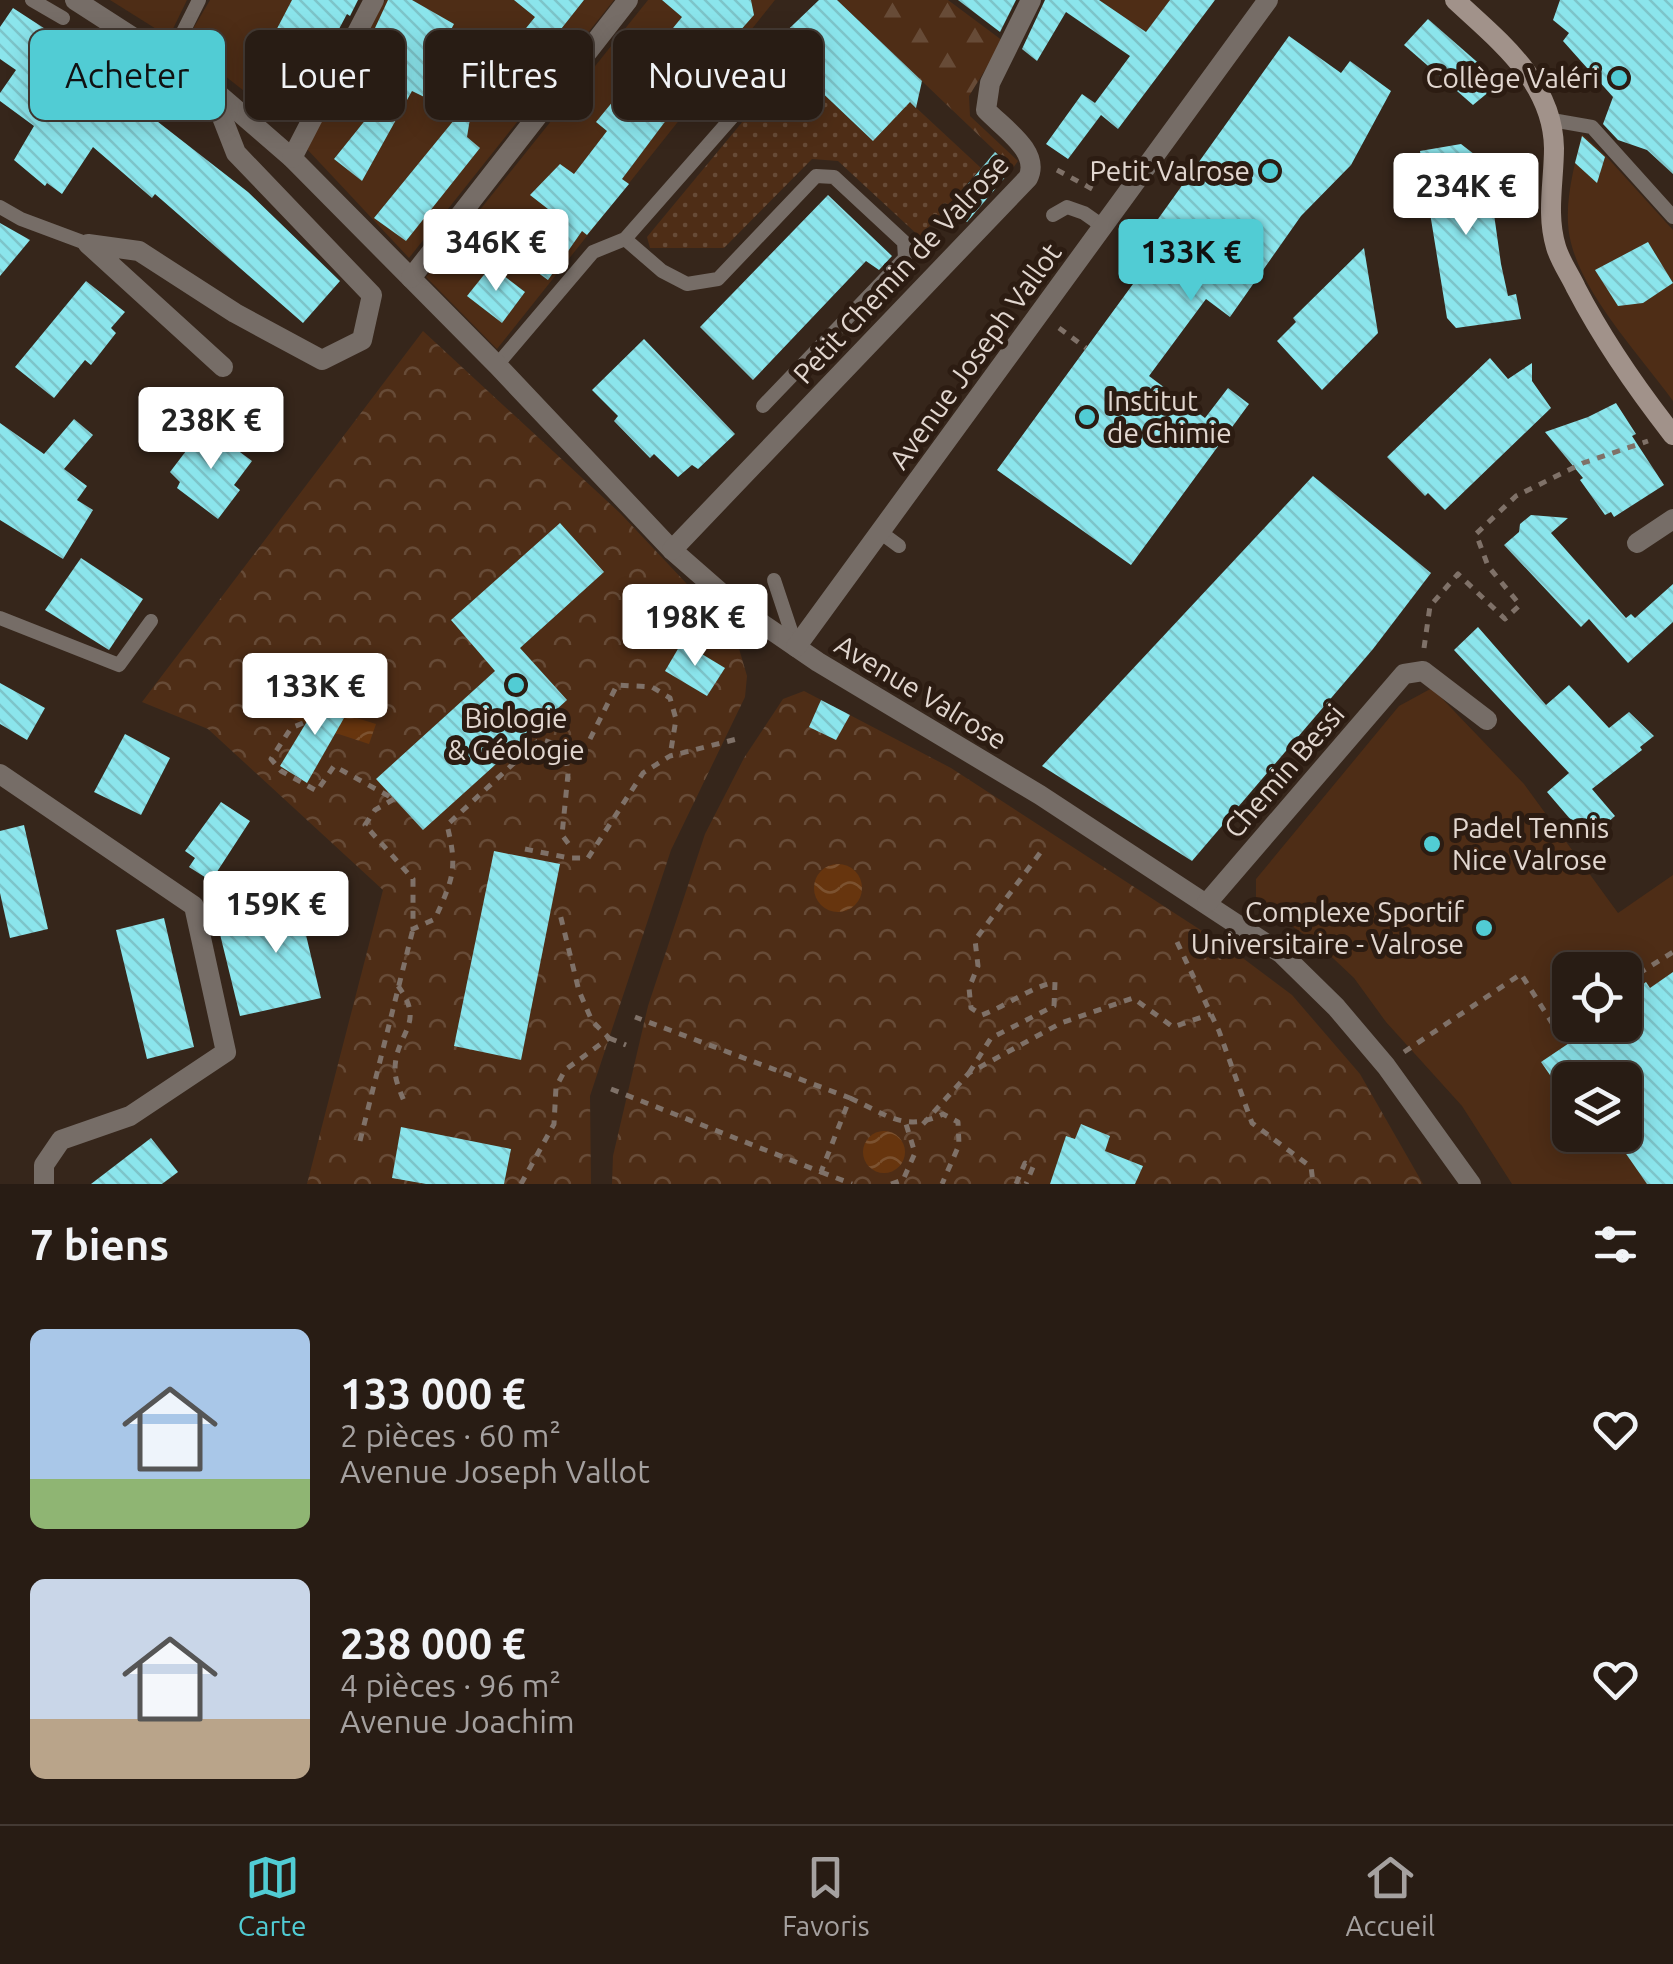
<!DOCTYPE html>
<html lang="fr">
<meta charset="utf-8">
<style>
:root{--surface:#281c14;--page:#342922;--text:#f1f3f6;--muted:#a5a1a0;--line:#443a34;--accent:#51ccd4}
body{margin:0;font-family:Ubuntu,sans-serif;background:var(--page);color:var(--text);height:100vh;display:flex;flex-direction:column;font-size:38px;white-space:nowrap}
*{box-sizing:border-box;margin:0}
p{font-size:32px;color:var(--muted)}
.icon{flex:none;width:55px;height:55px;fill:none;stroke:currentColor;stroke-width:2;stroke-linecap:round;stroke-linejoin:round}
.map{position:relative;height:1184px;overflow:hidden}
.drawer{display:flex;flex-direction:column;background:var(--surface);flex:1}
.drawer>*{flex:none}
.hud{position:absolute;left:30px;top:30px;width:1000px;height:90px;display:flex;gap:20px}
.controls{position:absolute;left:1552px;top:952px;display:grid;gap:20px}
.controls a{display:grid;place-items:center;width:90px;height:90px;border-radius:15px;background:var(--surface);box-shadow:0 5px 25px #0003,0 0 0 2px var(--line);font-size:50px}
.price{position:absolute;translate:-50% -85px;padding:0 22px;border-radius:10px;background:#fff;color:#222;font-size:32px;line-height:65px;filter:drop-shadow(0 2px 5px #0008)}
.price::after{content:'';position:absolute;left:50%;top:60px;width:30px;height:22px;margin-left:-15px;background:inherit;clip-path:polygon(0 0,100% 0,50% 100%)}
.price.current{background:var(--accent);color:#111}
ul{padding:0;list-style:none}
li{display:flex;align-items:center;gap:30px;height:250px;padding:0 30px}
li span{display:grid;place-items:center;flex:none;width:280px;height:200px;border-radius:15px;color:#555}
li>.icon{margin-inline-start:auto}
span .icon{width:120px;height:120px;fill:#fffc;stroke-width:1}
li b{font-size:42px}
h2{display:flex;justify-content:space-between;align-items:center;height:120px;padding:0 30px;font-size:42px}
.chip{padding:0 35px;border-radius:15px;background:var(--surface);box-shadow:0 5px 25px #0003,0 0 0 2px var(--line);font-size:35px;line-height:90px}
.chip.current{background:var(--accent);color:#111}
.dock{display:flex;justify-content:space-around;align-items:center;height:140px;border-top:2px solid var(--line);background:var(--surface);font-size:28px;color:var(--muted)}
.dock a{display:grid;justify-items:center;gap:5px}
.dock .current{color:var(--accent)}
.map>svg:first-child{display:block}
.grass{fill:url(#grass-dots)}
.forest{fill:url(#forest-firs)}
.park{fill:url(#park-crowns)}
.garden{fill:#4e2d16;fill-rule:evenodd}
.water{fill:url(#water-waves)}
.building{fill:url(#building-back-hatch)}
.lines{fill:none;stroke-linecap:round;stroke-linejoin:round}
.path{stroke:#7f7168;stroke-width:5;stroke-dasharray:8 8;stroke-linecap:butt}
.lane{stroke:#766d67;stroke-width:14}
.street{stroke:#766d67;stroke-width:20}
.secondary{stroke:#a1928a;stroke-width:20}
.poi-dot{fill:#51ccd4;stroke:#2c1c12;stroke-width:4}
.labels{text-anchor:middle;stroke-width:10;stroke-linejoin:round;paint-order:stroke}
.poi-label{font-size:28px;fill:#e2d7d0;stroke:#2c1c12;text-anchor:end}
.street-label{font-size:28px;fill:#e2d7d0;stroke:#2c1c12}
</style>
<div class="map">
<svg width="1673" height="1184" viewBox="0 0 1673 1184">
<defs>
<pattern id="grass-dots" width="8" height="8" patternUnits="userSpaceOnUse" patternTransform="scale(2.5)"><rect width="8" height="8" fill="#4e2d16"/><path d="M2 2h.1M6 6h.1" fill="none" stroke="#674b37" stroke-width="1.8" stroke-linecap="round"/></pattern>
<pattern id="forest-firs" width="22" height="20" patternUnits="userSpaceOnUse" patternTransform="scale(2.5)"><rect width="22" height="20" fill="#4e2d16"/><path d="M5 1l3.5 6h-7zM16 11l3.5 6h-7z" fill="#674b37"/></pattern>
<pattern id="park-crowns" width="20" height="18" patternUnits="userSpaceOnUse" patternTransform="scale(2.5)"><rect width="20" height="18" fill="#4e2d16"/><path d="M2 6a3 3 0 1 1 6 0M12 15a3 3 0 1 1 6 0" fill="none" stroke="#674b37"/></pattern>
<pattern id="water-waves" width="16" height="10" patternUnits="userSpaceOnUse" patternTransform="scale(2.5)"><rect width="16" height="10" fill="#67350e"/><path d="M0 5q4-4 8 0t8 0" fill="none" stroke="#7c5230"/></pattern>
<pattern id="building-back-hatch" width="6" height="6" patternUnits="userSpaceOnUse" patternTransform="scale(2.5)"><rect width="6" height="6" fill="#8be5ec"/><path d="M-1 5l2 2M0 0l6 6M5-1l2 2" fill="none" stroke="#7dc4c9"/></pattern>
</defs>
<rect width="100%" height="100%" fill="#36261b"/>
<path class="grass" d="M791,63L872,140L910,102L981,168L920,237L838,161L812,159L724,248H650L647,237Z"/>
<path class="forest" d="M837,0H948L1003,41L969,96L970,116L1018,161L1013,168Z"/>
<g class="park">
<path d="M423,331L620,513L735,635L747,676L745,697L671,850L590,1096L591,1184H307L383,890L208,729L142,702Z"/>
<path d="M804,691L951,768L1236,953L1292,995L1360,1074L1423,1184H612L613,1156L648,1006L705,834L744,758L783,699Z"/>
</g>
<g class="garden">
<path d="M110,0H187L169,37Z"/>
<path d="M210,0H307L253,98L197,54L194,27Z"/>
<path d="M385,0H614L409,258L305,147Z"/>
<path d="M648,0H775L497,349L426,277Z"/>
<path d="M1099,0H1215L1179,47L1152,36Z"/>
<path d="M1582,134L1605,155L1673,230V401C1640,355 1585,298 1571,243C1562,208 1574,168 1582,134Z"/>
<path d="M1432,688L1524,784L1618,913L1673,875V1184H1512L1462,1106L1386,1022L1354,978L1317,943L1256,902V879L1399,706ZM1570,970H1625V1025H1570ZM1570,1080H1625V1135H1570Z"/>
</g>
<g class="water">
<path d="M250,685L376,724L369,744L244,703Z"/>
<circle cx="838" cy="888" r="24"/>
<circle cx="884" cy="1152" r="21"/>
</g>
<g class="building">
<path d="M292,0H358L350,16L347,14L316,72L299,64L282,101L248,84Z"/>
<path d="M388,0H412L454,24L427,75L474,94L467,137L480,148L406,241L374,218L459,114L412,91L362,181L334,159L375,108L361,101L391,46L384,42L388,35L375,28Z"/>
<path d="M514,0H584L531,67L542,76L512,111L480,85L535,17Z"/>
<path d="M662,0H751L754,15L694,83L622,179L629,184L587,235L582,231L548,280L523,262L557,216L530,195L560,164L574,174L607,131L596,122L682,17Z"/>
<path d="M819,0H837L922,81L916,108L910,102L873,141L772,45Z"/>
<path d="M958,0H1016L1000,32Z"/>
<path d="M1045,0H1099L1146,32L1170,0H1215L1118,129L1101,115L1068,159L1046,144L1082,94L1095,103L1130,56L1066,12L1037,61L1022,49Z"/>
<path d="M1560,0H1673V174L1647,150L1618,140L1603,124L1613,97L1563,41L1569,33L1553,20Z"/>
<path d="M13,8L53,34L51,36L130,92L126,97L248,192L340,281L303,323L155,194L152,198L93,147L62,194L47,183L45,186L14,160L34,126L0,101V93L16,70L0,59V27Z"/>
<path d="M1428,19L1484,68L1496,86L1473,105L1404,45Z"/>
<path d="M1289,36L1341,73L1350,61L1391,91L1351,165L1301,216L1230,317L1206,299L1149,376L1205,418L1228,388L1249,404L1131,565L997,470L1152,258L1138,247Z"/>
<path d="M1582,136L1605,157L1597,183L1575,163Z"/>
<path d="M1461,144L1487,164L1501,264L1508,296L1516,294L1521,319L1456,328L1447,318L1420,151Z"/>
<path d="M995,152L1013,168L967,222L949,207Z"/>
<path d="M828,195L892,256L879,270L866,261L753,380L700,327Z"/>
<path d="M0,223L30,240L0,276Z"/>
<path d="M1648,242L1673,283L1643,303L1618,306L1595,270Z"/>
<path d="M1364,248L1378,333L1322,390L1277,341L1296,322L1293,318Z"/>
<path d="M491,266L525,292L502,323L467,296Z"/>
<path d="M86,281L125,312L111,328L116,333L91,365L85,360L54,398L15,367Z"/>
<path d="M644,339L735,434L698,469L692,465L678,477L654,454L650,458L614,421L618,416L592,390Z"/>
<path d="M1490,358L1508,379L1532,363V381L1551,408L1445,510L1428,493L1425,496L1387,457Z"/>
<path d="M1616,403L1636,434L1632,436L1664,485L1614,517L1611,512L1605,515L1580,480L1583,478L1545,432L1588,417Z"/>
<path d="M74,419L93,435L64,469L87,486L77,500L93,510L63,559L0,520V423L44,454Z"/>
<path d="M205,426L252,461L234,485L240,490L218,519L177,488L180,482L170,472Z"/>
<path d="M1313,476L1431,573L1373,649L1192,861L1042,766Z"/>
<path d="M1531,515L1568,518L1551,533L1626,618L1631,614L1635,618L1673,584V622L1628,663L1589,619L1581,627L1504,545L1519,532L1520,524Z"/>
<path d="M560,523L604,572L520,648L567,700L423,830L376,779L495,671L451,620Z"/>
<path d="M81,558L143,599L109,650L45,610Z"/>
<path d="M1478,627L1546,705L1569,685L1609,728L1629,712L1654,736L1640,747L1642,750L1592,789L1615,816L1588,840L1547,792L1569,773L1454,650Z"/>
<path d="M682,642L725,668L707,696L665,671Z"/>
<path d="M0,683L45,708L27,740L0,724Z"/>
<path d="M323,695L352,704L307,783L280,766Z"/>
<path d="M821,700L850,715L836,740L809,727Z"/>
<path d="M125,734L170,758L141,815L94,792Z"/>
<path d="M221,802L250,821L211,881L189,867L195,858L185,851Z"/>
<path d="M24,825L48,929L10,938L0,893V831Z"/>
<path d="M494,851L560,864L521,1060L454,1046Z"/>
<path d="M340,899L346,926L306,935L321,998L240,1016L218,926Z"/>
<path d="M164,918L194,1047L147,1059L116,930Z"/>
<path d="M1673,972V1184H1647L1613,1135H1625V1080H1575L1570,1073V1104L1541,1062L1596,1025H1625V997L1646,982L1650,988Z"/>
<path d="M1081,1124L1110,1136L1105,1151L1143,1166L1135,1184H1050L1066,1136L1075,1139Z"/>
<path d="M401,1127L511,1149L504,1184H426L392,1178Z"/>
<path d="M151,1138L178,1172L162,1184H91Z"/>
</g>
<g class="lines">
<g class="path">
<path d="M1057,170L1096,191"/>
<path d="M1059,328L1086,348"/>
<path d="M1424,648L1430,606L1458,574L1505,619L1520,605L1488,566L1476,534L1516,496L1583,463L1648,441"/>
<path d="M303,723L291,728L271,759L281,771L317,791L334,766L394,799"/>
<path d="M590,739L617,685L652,687L670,698L676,719L670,756"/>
<path d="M394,799L375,810L365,825L413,879V929L435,919C453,878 458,869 447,825L540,739L565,747L568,774L562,835L571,847"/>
<path d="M525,849L569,858H588L643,773L670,756L737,739"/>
<path d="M1177,942L1219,1031L1252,1123L1311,1167L1313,1182L1310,1184"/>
<path d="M1625,982L1673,952"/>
<path d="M398,986C427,1025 395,1032 395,1070C395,1080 400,1091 404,1101"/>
<path d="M609,1038L626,1045"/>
<path d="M1404,1052L1521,974L1554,1026L1570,1016"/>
<path d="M969,1073L991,1038L1054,1006L1055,982C1029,988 1008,1005 982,1015L971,1008L969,988L978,966L975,940L1043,849"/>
<path d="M611,1089L821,1172L850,1098L635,1017"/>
<path d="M850,1098C886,1114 905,1133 943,1114L958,1122L959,1145L942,1184"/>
<path d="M923,1124L969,1073L1061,1023L1133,998L1173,1027L1211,1014"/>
<path d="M360,1141L413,929"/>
<path d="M821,1172L852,1184"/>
<path d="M521,1184L554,1124L556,1087L565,1070L609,1038L592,1021L579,991L560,914"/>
<path d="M891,1184L903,1180L915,1153L906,1124"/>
<path d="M1016,1184L1025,1163L1033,1167L1026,1184"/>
</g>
<g class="lane">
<path d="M32,0L63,18"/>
<path d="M169,60L199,0"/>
<path d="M1552,120L1592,127L1673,217"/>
<path d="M0,207L21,219L88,244"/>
<path d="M1053,215L1067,207L1084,213L1104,227"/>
<path d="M625,239L662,271L687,284L718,279L816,176L834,177L904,242L905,258L763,406"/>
<path d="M497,365L593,252L625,239L757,89"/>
<path d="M880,532L899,546"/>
<path d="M774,580L796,646"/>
<path d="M0,618L119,665L151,621"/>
</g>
<g class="street">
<path d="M75,0L210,87L292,158L497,365L672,550L736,606L818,662L1040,795L1282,954L1336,1007L1386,1066L1471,1184"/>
<path d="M211,89L236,153L372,295L362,340L322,360L235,313L139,251L88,244L223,367"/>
<path d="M292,158L374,0"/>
<path d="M411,278L628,0"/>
<path d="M1637,543L1673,519"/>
<path d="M672,550L1028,178C1041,152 1003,128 986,110L990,83L1031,0"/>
<path d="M796,647L1268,0"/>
<path d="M0,774L194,906L226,1052L130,1116L61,1140L44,1165V1184"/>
<path d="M1207,903L1404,674L1423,671L1487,720"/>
</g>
<path class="secondary" d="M1455,0C1499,41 1553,82 1554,148C1554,181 1546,214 1556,247C1560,261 1570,275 1576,288C1603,340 1637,389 1673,435"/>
</g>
<g class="poi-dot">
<circle cx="1619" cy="78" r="10"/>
<circle cx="1270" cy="171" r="10"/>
<circle cx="1087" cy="417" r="10"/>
<circle cx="516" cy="685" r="10"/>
<circle cx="1432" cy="844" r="10"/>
<circle cx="1484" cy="928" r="10"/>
</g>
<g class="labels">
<g class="poi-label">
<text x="1599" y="88">Collège Valéri</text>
<text x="1250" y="181">Petit Valrose</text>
<text x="1107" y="411" text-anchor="start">Institut<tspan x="1107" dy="32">de Chimie</tspan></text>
<text x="516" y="728" text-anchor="middle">Biologie<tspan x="516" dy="32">&amp; Géologie</tspan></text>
<text x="1452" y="838" text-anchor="start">Padel Tennis<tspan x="1452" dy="32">Nice Valrose</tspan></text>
<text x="1464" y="922">Complexe Sportif<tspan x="1464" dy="32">Universitaire - Valrose</tspan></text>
</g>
<g class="street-label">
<text transform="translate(901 269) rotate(-47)" y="10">Petit Chemin de Valrose</text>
<text transform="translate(975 356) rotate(-54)" y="10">Avenue Joseph Vallot</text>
<text transform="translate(921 692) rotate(31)" y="10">Avenue Valrose</text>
<text transform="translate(1284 771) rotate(-49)" y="10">Chemin Bessi</text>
</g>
</g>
</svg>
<div class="controls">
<a><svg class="icon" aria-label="locate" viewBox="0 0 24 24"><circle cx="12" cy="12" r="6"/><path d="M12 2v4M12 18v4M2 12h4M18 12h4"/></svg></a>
<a><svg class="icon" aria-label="layers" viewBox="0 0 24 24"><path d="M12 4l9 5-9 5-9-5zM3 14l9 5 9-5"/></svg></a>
</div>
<b class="price" style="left:1466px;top:238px">234K €</b>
<b class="price" style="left:496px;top:294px">346K €</b>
<b class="price current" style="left:1191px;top:304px">133K €</b>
<b class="price" style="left:211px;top:472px">238K €</b>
<b class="price" style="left:695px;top:669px">198K €</b>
<b class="price" style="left:315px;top:738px">133K €</b>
<b class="price" style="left:276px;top:956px">159K €</b>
<div class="hud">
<a class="chip current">Acheter</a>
<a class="chip">Louer</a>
<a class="chip">Filtres</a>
<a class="chip">Nouveau</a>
</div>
</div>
<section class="drawer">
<h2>7 biens<svg class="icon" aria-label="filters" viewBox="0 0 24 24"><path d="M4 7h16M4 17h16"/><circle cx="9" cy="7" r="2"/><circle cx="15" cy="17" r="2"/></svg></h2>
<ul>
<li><span style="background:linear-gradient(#a9c7e8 75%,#8fb573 0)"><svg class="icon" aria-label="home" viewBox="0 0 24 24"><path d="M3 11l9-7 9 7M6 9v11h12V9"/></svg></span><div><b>133 000 €</b><p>2 pièces · 60 m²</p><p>Avenue Joseph Vallot</p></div><svg class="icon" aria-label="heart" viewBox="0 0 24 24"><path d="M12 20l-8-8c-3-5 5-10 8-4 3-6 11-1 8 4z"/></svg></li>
<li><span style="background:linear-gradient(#c9d6e8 70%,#b9a48a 0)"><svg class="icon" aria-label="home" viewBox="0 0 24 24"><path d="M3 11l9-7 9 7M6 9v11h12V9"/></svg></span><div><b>238 000 €</b><p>4 pièces · 96 m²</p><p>Avenue Joachim</p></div><svg class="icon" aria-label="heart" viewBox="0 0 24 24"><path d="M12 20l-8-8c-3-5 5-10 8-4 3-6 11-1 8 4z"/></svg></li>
</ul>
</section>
<nav class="dock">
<a class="current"><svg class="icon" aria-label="map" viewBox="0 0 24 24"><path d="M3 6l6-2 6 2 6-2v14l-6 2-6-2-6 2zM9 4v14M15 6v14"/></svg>Carte</a>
<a><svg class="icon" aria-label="saved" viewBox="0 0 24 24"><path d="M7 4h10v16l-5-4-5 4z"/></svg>Favoris</a>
<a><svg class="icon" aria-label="home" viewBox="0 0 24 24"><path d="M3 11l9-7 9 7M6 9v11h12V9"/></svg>Accueil</a>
</nav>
